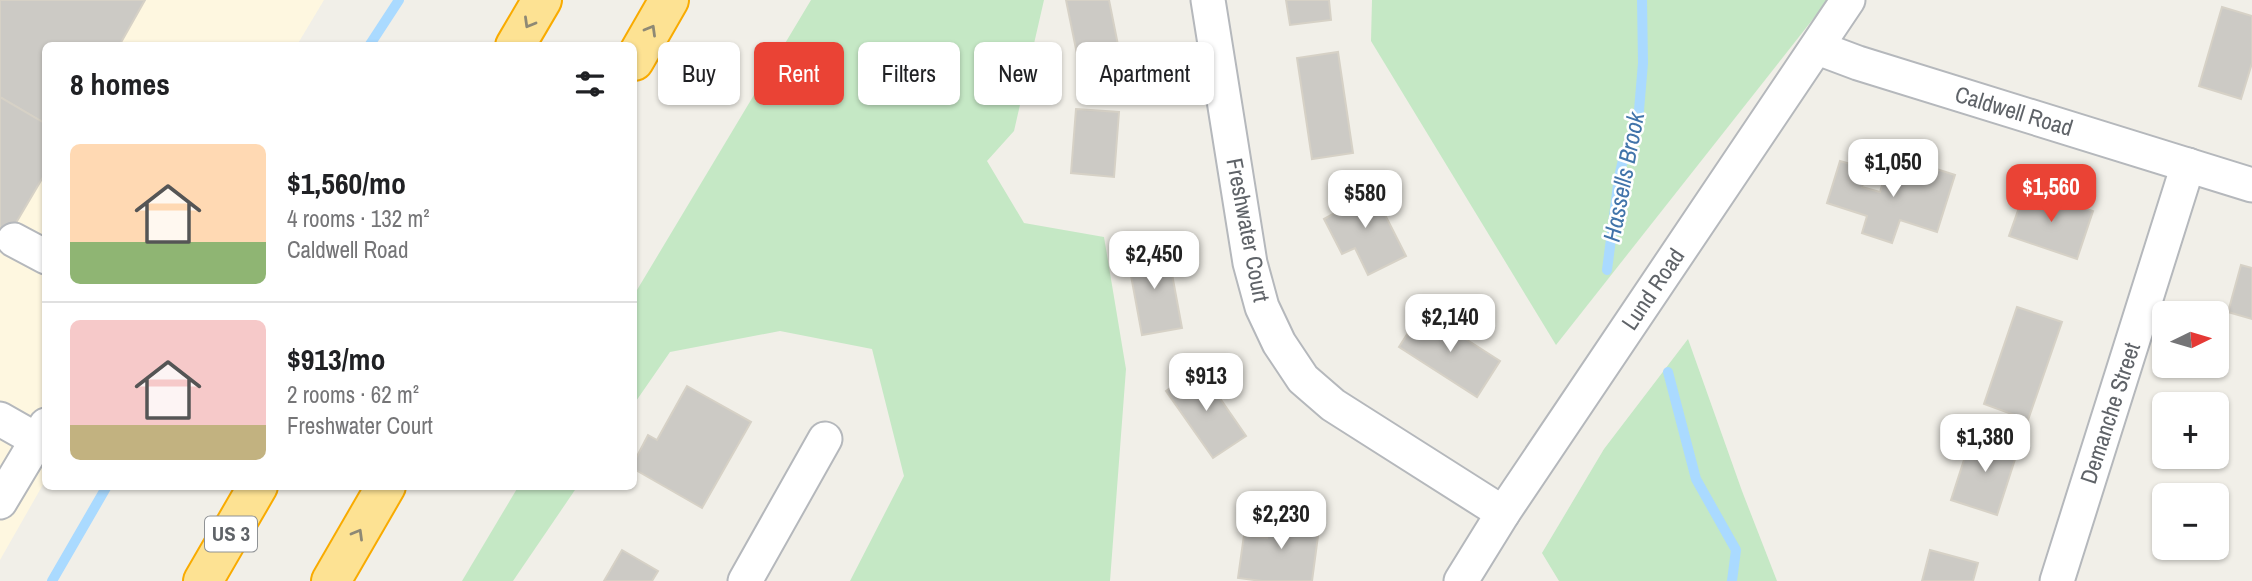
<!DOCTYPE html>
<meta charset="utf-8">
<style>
:root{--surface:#fff;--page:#f6f6f6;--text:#202124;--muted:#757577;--line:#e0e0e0;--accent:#ea4335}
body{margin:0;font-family:"Archivo Narrow",sans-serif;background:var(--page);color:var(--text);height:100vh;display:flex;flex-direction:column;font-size:26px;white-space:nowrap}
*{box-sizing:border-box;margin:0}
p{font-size:23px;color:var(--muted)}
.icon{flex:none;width:38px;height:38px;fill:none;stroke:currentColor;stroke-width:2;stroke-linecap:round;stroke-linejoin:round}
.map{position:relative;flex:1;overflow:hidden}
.panel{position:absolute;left:42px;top:42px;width:595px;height:448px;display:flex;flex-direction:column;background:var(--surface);border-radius:10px;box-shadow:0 2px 5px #0004}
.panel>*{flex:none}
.guide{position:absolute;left:658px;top:42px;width:665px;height:63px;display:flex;gap:14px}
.needle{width:46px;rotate:85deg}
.tools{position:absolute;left:2152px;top:301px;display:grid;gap:14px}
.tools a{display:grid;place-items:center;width:77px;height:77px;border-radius:10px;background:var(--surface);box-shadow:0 2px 5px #0004;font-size:35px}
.price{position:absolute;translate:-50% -60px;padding:0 16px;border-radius:14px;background:#fff;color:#222;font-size:23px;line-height:46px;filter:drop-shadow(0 2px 4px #0008)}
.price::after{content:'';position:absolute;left:50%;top:42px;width:21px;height:16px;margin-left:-10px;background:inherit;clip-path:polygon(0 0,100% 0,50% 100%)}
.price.selected{background:var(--accent);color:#fff}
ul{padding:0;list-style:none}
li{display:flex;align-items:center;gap:21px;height:175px;padding:0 28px}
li+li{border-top:2px solid var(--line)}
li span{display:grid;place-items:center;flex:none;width:196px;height:140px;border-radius:10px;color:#555}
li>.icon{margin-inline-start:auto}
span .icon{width:84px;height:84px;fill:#fffc;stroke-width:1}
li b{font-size:30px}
h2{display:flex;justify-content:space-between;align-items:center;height:84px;padding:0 28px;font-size:30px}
.tag{padding:0 24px;border-radius:10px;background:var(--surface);box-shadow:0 2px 5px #0004;font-size:24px;line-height:63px}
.tag.selected{background:var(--accent);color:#fff}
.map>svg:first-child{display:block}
.commercial{fill:#fef7e0}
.green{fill:#c5e8c5}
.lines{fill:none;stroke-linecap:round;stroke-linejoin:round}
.stream{stroke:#aadaff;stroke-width:10}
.building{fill:#cccac5;stroke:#d6d1c6;stroke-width:2}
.minor-casing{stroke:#b5b8bc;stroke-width:37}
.highway-casing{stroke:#f9ab00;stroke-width:42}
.minor{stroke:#fff;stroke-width:33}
.highway{stroke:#fde293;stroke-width:38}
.oneway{stroke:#8e8975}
.labels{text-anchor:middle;stroke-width:5;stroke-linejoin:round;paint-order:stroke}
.shield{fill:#fff;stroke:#8f9295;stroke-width:2}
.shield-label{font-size:21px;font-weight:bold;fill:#5f6368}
.street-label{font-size:23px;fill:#5f6368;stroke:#fff}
.water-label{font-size:24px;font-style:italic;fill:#4174aa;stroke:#fff}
</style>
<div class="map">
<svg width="2252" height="581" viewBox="0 0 2252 581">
<rect width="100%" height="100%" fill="#f1efe8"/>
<path class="commercial" d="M0,0H324L297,45L46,46L45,481L0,560Z"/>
<g class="green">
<path d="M811,0H1044L1014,131L987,161L1024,223L1104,237L1126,369L1110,581H850L904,476L872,349L780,331L670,352L634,404V295Z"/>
<path d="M1372,0H1828L1556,345L1371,41Z"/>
<path d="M1688,339L1742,491L1777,581H1559L1542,553L1604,449Z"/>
<path d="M518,487H577L513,581H462Z"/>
</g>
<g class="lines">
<g class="stream">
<path d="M369,46L399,0"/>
<path d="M1607,270L1619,177L1623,160L1638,122L1643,63L1642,0"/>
<path d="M1668,372L1696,479L1736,550L1732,581"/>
<path d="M52,581L107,486"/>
</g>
</g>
<g class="building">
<path d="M0,0H145L119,46H46V124L0,97Z"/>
<path d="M1066,0H1109L1118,45L1077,54Z"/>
<path d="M1286,0H1329L1331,20L1290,25Z"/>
<path d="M2222,7L2252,16V63L2241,99L2199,86Z"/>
<path d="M1338,52L1353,153L1312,159L1297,58Z"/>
<path d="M0,97L46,124V172L0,250Z"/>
<path d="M1076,109L1119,112L1114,177L1071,173Z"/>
<path d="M1840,161L1868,169L1862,187L1880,192L1886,172L1916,182L1921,164L1955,175L1937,232L1900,220L1892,243L1862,233L1867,216L1827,203Z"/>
<path d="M1356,183L1363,196L1373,191L1406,256L1368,275L1355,248L1342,254L1324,219L1344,208L1336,193Z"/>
<path d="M2026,188L2093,211L2077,259L2009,236Z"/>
<path d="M1167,247L1182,328L1142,335L1127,254Z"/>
<path d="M2241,265L2252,268V319L2228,312Z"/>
<path d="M2017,307L2062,322L2028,420L1984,404Z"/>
<path d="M1422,311L1500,361L1477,397L1399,347Z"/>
<path d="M1199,368L1246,436L1213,458L1166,391Z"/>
<path d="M687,386L751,422L702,508L634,469V462L648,435L657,440Z"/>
<path d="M1973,432L2019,447L1997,515L1951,500Z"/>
<path d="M1270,514L1320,521L1312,581H1262L1238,578L1244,535L1267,538Z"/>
<path d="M622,550L658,571L652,581H604Z"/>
<path d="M1930,550L1978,563L1973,581H1922Z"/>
</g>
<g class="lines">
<defs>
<g id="minor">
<path d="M1208,0L1250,263L1262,307L1279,343L1303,379L1333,405L1503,513"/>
<path d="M1818,48L1858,63L2252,185"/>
<path d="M14,240L46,257"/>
<path d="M0,419L37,440"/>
<path d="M0,502L46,425"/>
<path d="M745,581L825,439"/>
<path d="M1461,581L1503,513L1848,0"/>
<path d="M2057,581L2188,165"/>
</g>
<g id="highway">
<path d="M515,46L542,0"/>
<path d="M634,61L669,0"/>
<path d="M203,581L258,486"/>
<path d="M331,581L386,486"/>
</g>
</defs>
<use href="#minor" class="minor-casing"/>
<use href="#highway" class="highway-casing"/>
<use href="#minor" class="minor"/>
<use href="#highway" class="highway"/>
</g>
<defs><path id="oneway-chevron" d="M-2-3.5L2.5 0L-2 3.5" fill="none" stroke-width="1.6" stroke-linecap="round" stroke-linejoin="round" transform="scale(1.75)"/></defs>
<g class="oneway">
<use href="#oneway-chevron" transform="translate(529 23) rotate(120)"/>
<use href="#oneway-chevron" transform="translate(651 30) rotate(-60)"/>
<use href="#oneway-chevron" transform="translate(358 534) rotate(-60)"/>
</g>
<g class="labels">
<rect class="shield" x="205" y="516.5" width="52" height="35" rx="5"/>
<g class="shield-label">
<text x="231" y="541">US 3</text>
</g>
<g class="street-label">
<text transform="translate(2014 111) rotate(17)" y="8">Caldwell Road</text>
<text transform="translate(1248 230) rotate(79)" y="8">Freshwater Court</text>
<text transform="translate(1653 289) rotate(-56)" y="8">Lund Road</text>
<text transform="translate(2110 413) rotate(-72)" y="8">Demanche Street</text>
</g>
<g class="water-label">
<text transform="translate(1624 177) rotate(-79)" y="8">Hassells Brook</text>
</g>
</g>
</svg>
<div class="tools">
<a><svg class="needle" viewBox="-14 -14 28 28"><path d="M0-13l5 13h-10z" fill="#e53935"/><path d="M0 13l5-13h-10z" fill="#757577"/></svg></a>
<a>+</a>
<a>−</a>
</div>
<b class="price" style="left:1893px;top:199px">$1,050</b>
<b class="price selected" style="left:2051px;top:224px">$1,560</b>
<b class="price" style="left:1365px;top:230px">$580</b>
<b class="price" style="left:1154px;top:291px">$2,450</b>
<b class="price" style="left:1450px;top:354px">$2,140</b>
<b class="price" style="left:1206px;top:413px">$913</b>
<b class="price" style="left:1985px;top:474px">$1,380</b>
<b class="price" style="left:1281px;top:551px">$2,230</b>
<div class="guide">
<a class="tag">Buy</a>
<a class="tag selected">Rent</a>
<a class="tag">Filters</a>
<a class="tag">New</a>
<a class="tag">Apartment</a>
</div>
<section class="panel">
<h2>8 homes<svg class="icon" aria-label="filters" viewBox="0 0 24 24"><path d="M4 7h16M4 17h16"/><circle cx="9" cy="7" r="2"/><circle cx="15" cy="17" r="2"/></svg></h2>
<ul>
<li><span style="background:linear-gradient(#ffd9b3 70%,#8fb573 0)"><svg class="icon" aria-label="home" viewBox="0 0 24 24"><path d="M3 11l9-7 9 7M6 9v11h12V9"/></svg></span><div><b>$1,560/mo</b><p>4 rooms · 132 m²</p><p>Caldwell Road</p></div></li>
<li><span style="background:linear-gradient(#f6c9c9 75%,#c2b280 0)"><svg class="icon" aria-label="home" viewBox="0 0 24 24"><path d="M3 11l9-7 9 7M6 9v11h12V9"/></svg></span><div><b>$913/mo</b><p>2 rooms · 62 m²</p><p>Freshwater Court</p></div></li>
</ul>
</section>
</div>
